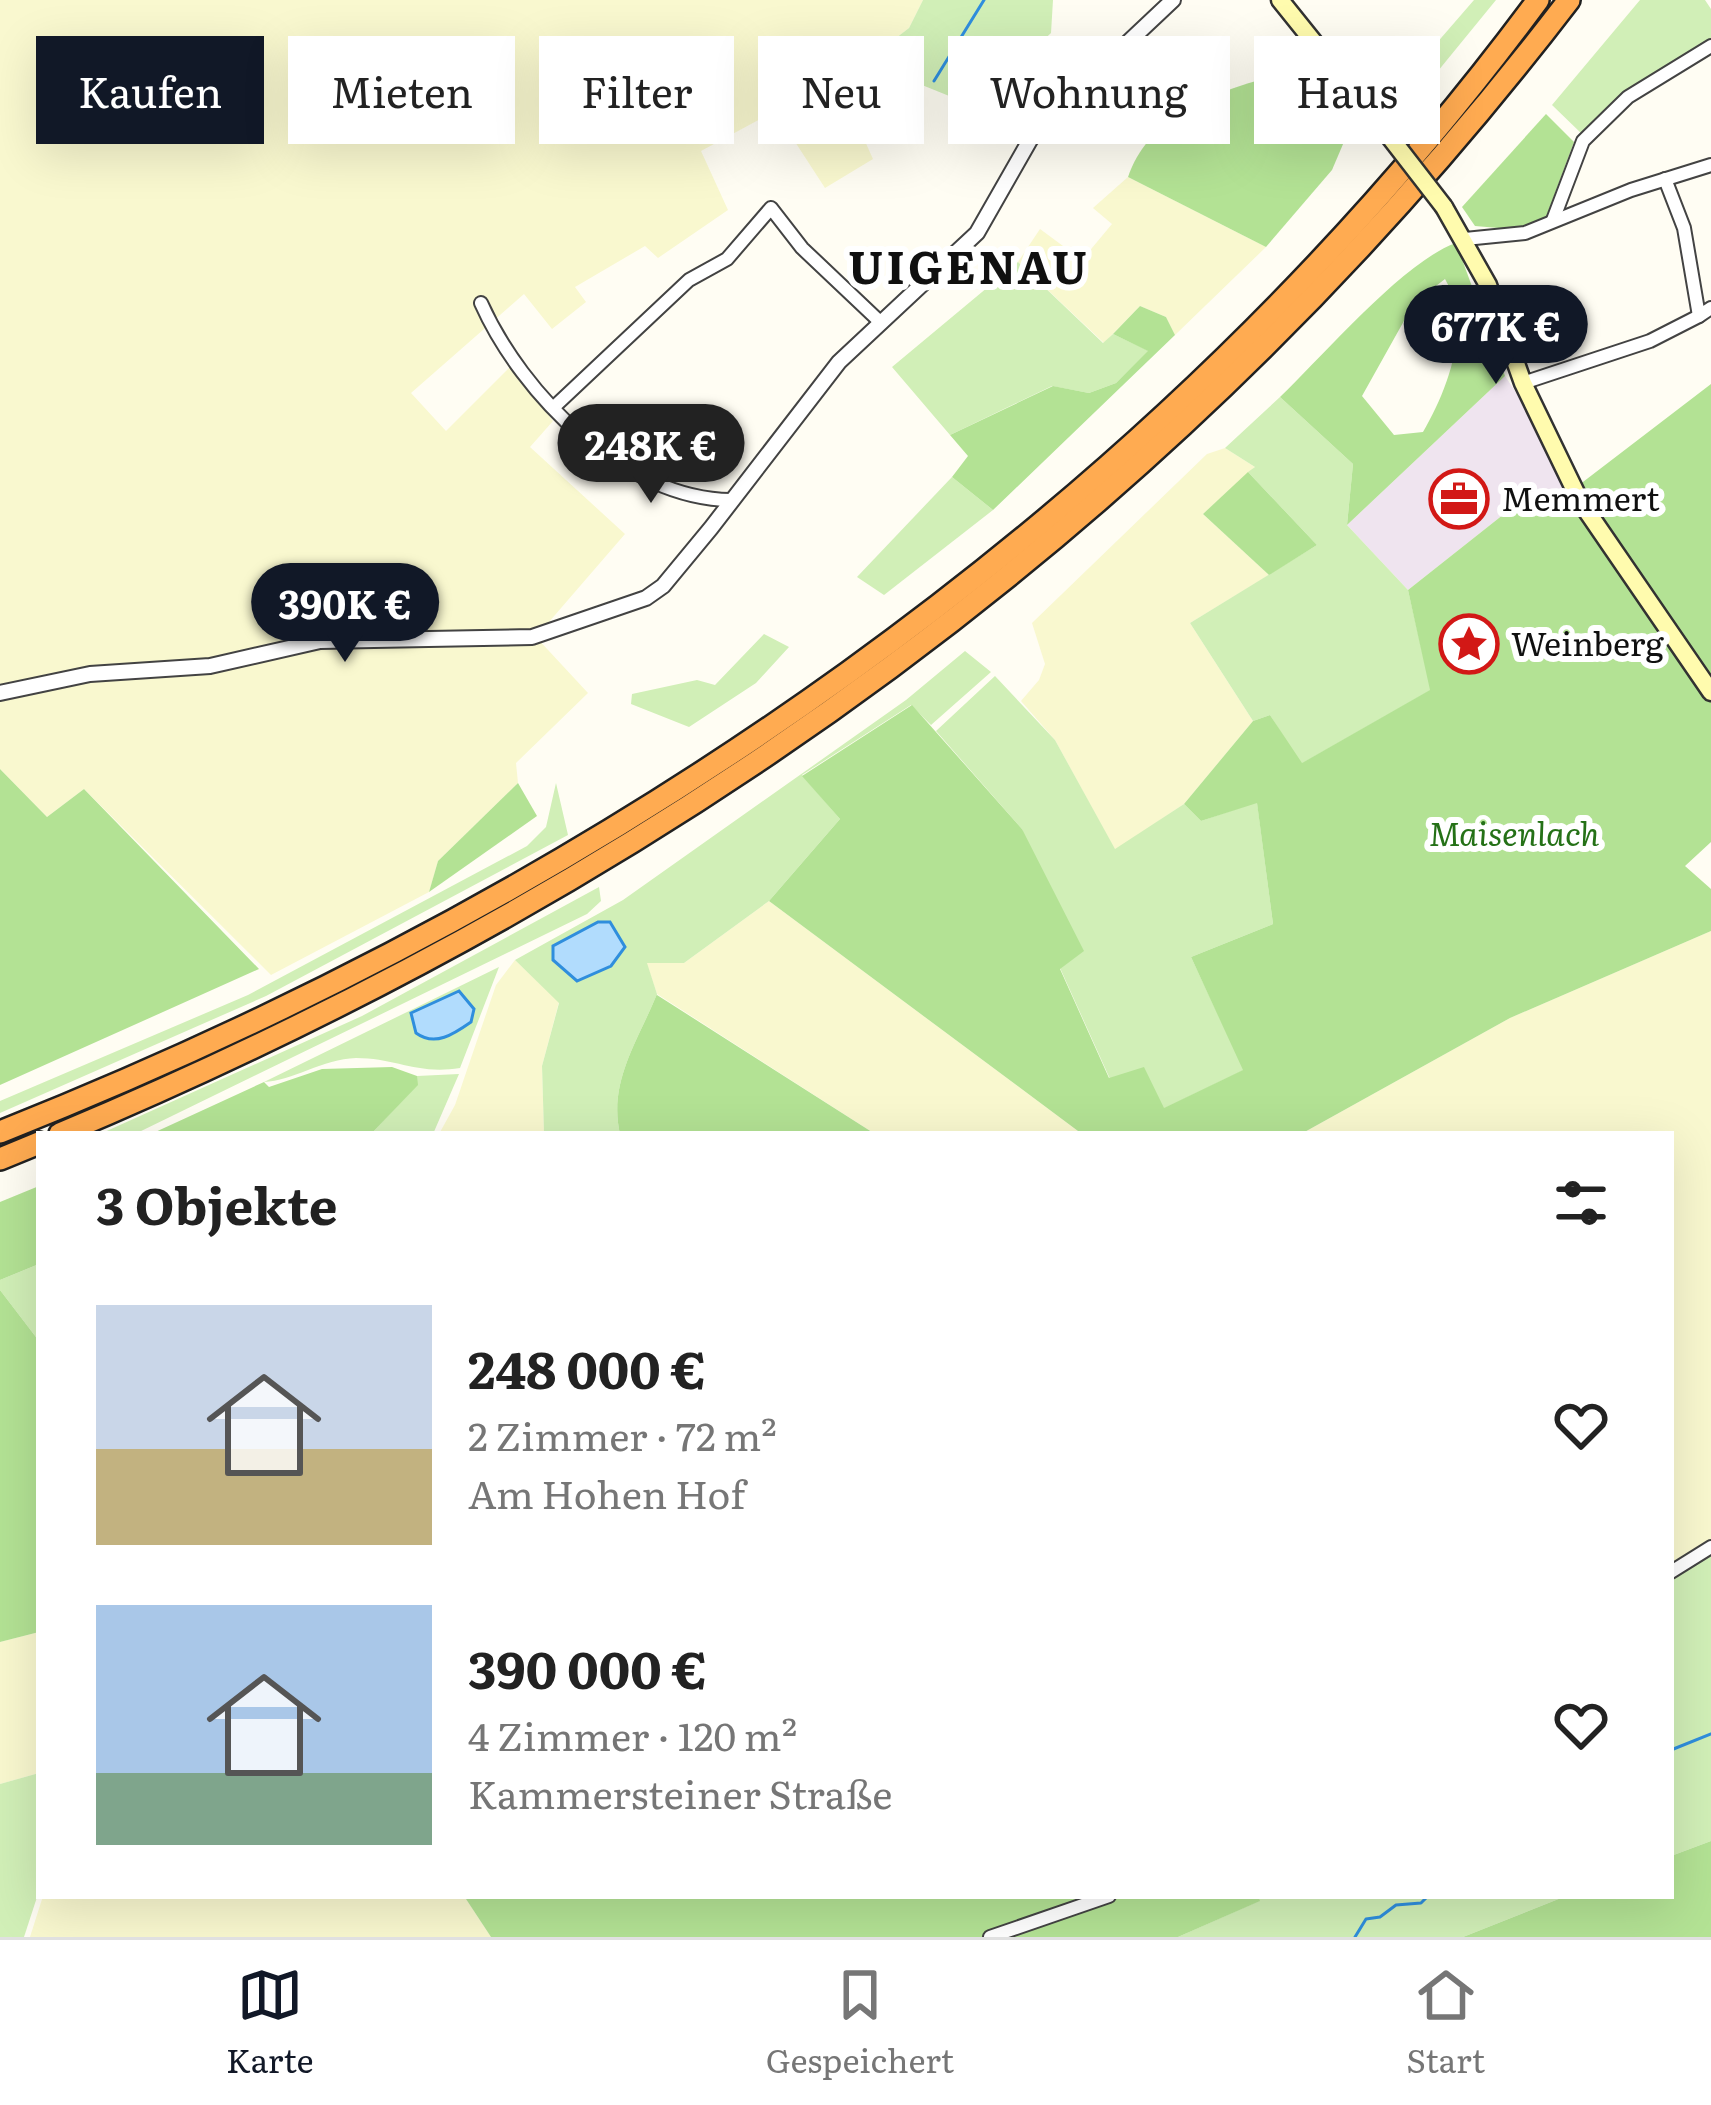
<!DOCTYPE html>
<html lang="de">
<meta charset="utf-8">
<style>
:root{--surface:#fff;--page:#f2f2f2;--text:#222;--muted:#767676;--line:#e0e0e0;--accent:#111827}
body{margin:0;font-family:Literata,serif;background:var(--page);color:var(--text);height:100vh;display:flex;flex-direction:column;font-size:45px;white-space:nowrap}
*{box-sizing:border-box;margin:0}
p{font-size:39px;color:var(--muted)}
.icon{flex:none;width:66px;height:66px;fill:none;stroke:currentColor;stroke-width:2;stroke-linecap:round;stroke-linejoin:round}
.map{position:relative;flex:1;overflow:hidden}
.details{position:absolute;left:36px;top:1131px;width:1638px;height:768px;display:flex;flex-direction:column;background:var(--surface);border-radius:0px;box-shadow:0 12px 48px #0002}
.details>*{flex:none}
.hud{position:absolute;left:36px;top:36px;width:1641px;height:108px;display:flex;gap:24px}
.price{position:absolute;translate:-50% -102px;padding:0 27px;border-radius:42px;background:var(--accent);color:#fff;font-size:39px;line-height:78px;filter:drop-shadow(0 3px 6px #0008)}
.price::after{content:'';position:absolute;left:50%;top:72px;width:36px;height:27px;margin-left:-18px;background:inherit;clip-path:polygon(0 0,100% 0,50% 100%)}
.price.active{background:#222;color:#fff}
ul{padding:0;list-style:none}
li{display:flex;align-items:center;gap:36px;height:300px;padding:0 60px}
li span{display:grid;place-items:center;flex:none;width:336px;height:240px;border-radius:0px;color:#555}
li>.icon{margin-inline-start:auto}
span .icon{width:144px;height:144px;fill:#fffc;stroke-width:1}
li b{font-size:51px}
h2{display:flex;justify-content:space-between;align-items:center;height:144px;padding:0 60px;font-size:51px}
.pill{padding:0 42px;border-radius:0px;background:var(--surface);box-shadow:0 12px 48px #0002;font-size:42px;line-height:108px}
.pill.active{background:var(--accent);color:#fff}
.menu{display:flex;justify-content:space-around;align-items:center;height:168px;border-top:3px solid var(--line);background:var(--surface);font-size:33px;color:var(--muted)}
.menu a{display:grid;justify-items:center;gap:6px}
.menu .active{color:var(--accent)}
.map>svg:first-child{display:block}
.industrial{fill:#efe4ef}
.farmland{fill:#f9f8cf}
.green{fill:#d1efb7}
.forest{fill:#b3e294;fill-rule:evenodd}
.water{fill:#b1dcfd;stroke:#2f8edd;stroke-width:3}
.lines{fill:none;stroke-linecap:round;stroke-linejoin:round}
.stream{stroke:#2f8edd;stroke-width:3}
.minor-casing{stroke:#434343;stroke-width:16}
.tertiary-casing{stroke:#434343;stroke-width:18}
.secondary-casing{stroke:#323232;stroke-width:21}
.motorway-casing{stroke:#212121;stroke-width:26}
.minor{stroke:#fff;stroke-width:12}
.tertiary{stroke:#fff;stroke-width:14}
.secondary{stroke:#fffbae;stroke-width:16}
.motorway{stroke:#ffab51;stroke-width:21}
.secondary-bridge-casing{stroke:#323232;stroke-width:21;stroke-linecap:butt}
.secondary-bridge{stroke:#fffbae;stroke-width:16}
.labels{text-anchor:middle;stroke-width:12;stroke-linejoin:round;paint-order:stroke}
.poi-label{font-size:33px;fill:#101010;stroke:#fff;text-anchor:start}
.park-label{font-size:33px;font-style:italic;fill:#257117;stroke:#fff}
.district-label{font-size:45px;font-weight:bold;letter-spacing:3px;fill:#101010;stroke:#fff}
</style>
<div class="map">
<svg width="1711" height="1937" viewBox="0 0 1711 1937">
<rect width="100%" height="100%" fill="#fffdf3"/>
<path class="industrial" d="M1505,376L1578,485L1523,499L1408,590L1347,525Z"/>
<g class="farmland">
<path d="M0,0H923L909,28L866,62L905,82L850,108L873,159L825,188L775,111L701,151L728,210L658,258L645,246L575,287L586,302L552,329L524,294L411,393L446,431L511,366L553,421L530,447L625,534L536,637L588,693L516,763L518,783L438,861L429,892L271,975L84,789L47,817L0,769Z"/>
<path d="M1128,177L1266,247L1175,335L1166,317L1140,306L1104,343L1018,262L1040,229L1082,260L1112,224L1093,208Z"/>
<path d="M1225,448L1255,467L1203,514L1269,575L1190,623L1253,721L1184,804L1115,850L1055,740L1021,701L1039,680L1045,664L1032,623L1207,454Z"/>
<path d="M769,901L1082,1134H875L657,994L646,962L684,963Z"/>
<path d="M1711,931V1547L1671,1574V1134H1301L1510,1018Z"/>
<path d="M515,960L559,1002L542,1066L544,1134H439L455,1105L496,985Z"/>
<path d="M39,1632V1773L0,1784V1642Z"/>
<path d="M43,1896H464L491,1937H30Z"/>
</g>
<g class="green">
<path d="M923,0H1053L1051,33L974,106L865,62L909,28Z"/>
<path d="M1474,0H1496L1393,126L1357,83L1396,90Z"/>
<path d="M1640,0H1705L1711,9V41L1603,112L1582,134L1552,105Z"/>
<path d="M1018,262L1103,343L1113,334L1149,351L1116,383L1089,393L1052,386L950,435L892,367Z"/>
<path d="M1280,397L1353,464L1347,525L1408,590L1431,690L1301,764L1270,715L1253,721L1190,623L1317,545L1248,472L1255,467L1225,448Z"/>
<path d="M952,477L993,510L884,595L857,577Z"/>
<path d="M764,634L789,647L756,683L689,727L631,704L632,694L697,680L715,685Z"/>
<path d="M965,651L991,672L931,725L911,705L802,775L840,819L769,901L684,963H647L657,994C638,1041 608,1082 620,1134H544L542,1066L559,1003L515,960L623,900L906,700Z"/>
<path d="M995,676L1055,740L1115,849L1184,804L1201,821L1257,802L1273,924L1191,957L1244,1070L1163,1109L1110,1079L1060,968L1022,829L936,731Z"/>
<path d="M556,783L568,835L266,996L0,1113V1101L248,995L527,846L546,827Z"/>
<path d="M599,887L601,901L587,914L135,1134H100L362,1016Z"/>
<path d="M499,967L460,1068C417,1075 396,1058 356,1058C323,1059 292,1081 264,1082Z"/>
<path d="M459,1074L433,1134H371L417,1085V1076Z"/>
<path d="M39,1264V1341L0,1290V1280Z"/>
<path d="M1711,1547V1841L1671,1856V1574Z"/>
<path d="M39,1773V1891L24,1937H0V1784Z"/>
<path d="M1258,1896H1566L1463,1937H1178L1259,1901Z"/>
</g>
<g class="forest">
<path d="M1263,79L1335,82L1352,123L1332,170L1266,247L1128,177C1147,120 1208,94 1263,79Z"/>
<path d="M1546,114L1574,142L1545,220L1522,230L1475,226L1462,207Z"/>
<path d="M1456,243L1505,376L1347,525L1353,464L1280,397C1323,356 1404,261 1456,243ZM1445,279C1472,326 1448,389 1423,432L1394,435L1362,396L1414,303Z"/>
<path d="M1140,306L1166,317L1175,335L993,510L952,477L968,456L950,435L1053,386L1089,393L1116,383L1148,351L1113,334Z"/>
<path d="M1711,384V842L1685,866L1711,889V931L1510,1018L1301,1134H1082L769,901L840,819L802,776L912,705L1022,829L1084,951L1060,969L1109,1078L1144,1067L1164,1108L1243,1070L1191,957L1273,924L1257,803L1201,821L1184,804L1253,721L1270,715L1302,763L1430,690L1408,590L1523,499L1579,485Z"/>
<path d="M1248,472L1317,545L1269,575L1203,514Z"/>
<path d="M0,769L47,817L84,789L259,969L0,1085Z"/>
<path d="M518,783L537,816L429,892L438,861Z"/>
<path d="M657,994V995L875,1134H620C608,1082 638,1041 657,994Z"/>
<path d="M392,1067L417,1076L418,1085L371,1134H151L264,1082L269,1087L322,1069Z"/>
<path d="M39,1186V1264L0,1280V1202Z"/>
<path d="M0,1290L39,1341V1632L0,1642Z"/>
<path d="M1711,1841V1937H1463L1566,1896H1671V1856Z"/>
<path d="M464,1896H1258L1260,1901L1178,1937H491Z"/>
</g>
<g class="water">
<path d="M598,922H610L625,947L611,966L577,981L553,960V946Z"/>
<path d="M459,991L474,1009L471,1022C454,1034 435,1047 416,1033L411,1013Z"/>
</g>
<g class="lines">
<g class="stream">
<path d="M934,81L984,0"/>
<path d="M1671,1750L1711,1734"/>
<path d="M1355,1937L1366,1919L1380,1917L1396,1905L1421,1903L1428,1896"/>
</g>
<defs>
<g id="minor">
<path d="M1665,179L1684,228L1699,316L1711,308"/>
<path d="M1553,220L1583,141L1628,97L1711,46"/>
<path d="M1465,239L1525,233L1631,190L1711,165"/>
<path d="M481,303C522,395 625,499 731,500"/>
<path d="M1523,383L1650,341L1699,316"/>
<path d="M554,407L689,280L727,259L771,208L802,248L878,320"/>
<path d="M1671,1572L1711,1547"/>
<path d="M990,1937L1109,1896"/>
</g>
<path id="tertiary" d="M0,693L90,674L210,666L320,641L532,637L646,598L663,586L711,528L839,362L977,233L1030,140L1051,115L1173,0"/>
<g id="secondary">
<path d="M1280,0L1386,132"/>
<path d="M1444,207L1488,285L1523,383L1580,501L1711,692"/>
</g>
<g id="motorway">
<path d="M0,1132C597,895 1152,521 1538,0"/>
<path d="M60,1134C660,882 1171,520 1569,0"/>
<path d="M0,1159L39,1143"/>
</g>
</defs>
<use href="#minor" class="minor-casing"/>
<use href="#tertiary" class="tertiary-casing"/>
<use href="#secondary" class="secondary-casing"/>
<use href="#motorway" class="motorway-casing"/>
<use href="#minor" class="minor"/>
<use href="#tertiary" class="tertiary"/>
<use href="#secondary" class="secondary"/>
<use href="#motorway" class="motorway"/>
<defs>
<path id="secondary-bridge" d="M1386,132L1444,207"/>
</defs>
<use href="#secondary-bridge" class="secondary-bridge-casing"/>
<use href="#secondary-bridge" class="secondary-bridge"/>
</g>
<defs>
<symbol id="office-ring" viewBox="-11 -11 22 22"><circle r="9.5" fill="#fff" stroke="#d21816" stroke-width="1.5"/><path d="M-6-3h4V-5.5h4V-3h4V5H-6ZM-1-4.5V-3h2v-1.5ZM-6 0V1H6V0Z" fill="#d21816"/></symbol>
<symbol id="sight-ring" viewBox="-11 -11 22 22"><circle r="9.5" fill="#fff" stroke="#d21816" stroke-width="1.5"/><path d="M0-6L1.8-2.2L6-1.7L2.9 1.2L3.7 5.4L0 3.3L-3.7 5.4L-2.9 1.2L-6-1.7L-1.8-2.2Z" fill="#d21816"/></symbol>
</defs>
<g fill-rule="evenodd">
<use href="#office-ring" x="1426" y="466" width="66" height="66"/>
<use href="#sight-ring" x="1436" y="611" width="66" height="66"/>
</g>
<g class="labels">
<g class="poi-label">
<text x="1501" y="511">Memmert</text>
<text x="1511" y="656">Weinberg</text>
</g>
<g class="park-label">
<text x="1514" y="846">Maisenlach</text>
</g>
<g class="district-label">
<text x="969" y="284">UIGENAU</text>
</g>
</g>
</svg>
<b class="price" style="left:1496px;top:387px">677K €</b>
<b class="price active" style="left:651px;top:506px">248K €</b>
<b class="price" style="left:345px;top:665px">390K €</b>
<div class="hud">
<a class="pill active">Kaufen</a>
<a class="pill">Mieten</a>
<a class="pill">Filter</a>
<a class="pill">Neu</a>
<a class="pill">Wohnung</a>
<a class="pill">Haus</a>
</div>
<section class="details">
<h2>3 Objekte<svg class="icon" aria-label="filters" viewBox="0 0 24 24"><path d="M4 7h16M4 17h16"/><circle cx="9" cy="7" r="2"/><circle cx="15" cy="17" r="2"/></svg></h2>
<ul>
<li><span style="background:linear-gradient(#c9d6e8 60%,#c2b280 0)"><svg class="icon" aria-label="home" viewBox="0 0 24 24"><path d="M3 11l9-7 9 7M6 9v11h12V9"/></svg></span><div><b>248 000 €</b><p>2 Zimmer · 72 m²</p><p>Am Hohen Hof</p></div><svg class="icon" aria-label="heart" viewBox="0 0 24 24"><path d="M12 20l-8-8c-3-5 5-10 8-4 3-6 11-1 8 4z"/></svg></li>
<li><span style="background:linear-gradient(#a9c7e8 70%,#7fa58c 0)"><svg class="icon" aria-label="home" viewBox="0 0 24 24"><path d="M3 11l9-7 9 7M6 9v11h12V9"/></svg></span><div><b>390 000 €</b><p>4 Zimmer · 120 m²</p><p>Kammersteiner Straße</p></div><svg class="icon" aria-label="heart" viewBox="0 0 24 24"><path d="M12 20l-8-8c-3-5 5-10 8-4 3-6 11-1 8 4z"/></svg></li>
</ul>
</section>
</div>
<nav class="menu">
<a class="active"><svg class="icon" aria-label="map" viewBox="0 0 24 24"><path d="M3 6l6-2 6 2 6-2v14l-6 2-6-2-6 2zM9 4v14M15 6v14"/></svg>Karte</a>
<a><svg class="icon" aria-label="saved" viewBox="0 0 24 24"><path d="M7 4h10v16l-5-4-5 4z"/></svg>Gespeichert</a>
<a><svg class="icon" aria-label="home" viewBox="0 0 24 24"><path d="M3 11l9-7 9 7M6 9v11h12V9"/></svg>Start</a>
</nav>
